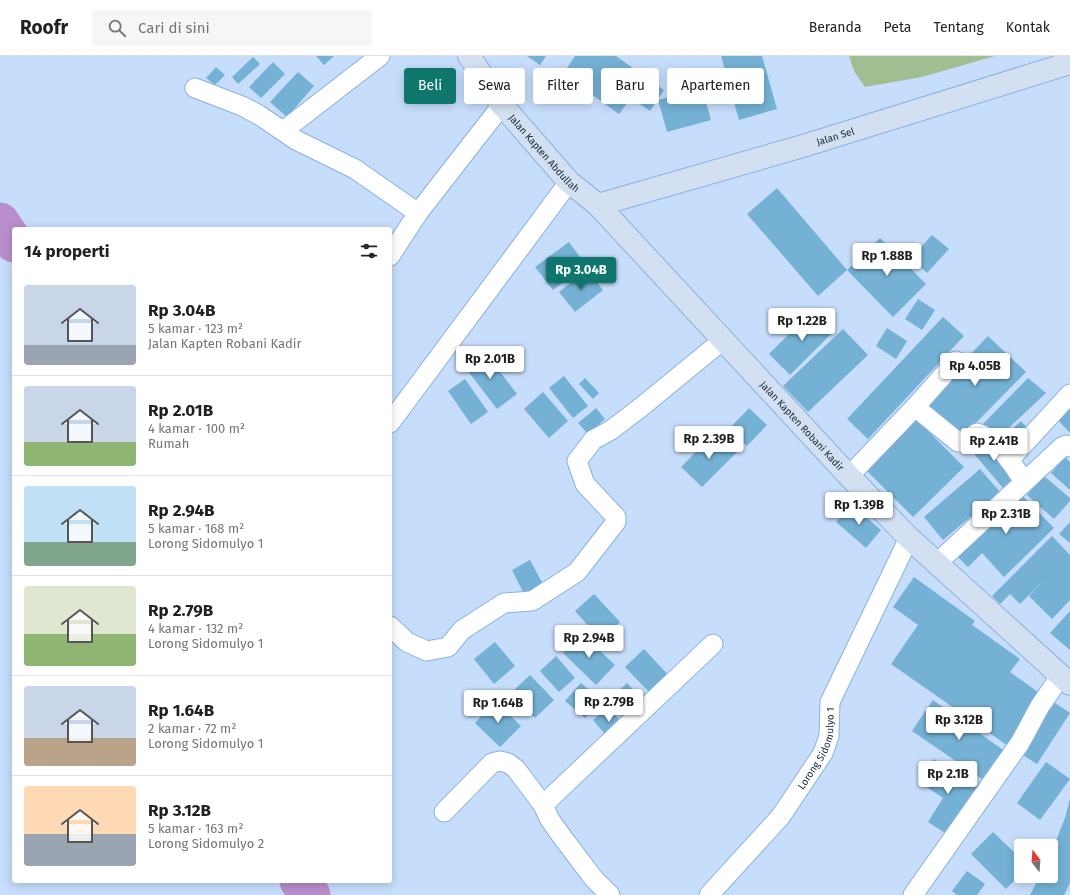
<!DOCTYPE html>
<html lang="id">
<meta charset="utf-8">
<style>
:root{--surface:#fff;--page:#f6f6f6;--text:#202124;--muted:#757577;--line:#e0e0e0;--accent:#0f766e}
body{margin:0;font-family:"Fira Sans",sans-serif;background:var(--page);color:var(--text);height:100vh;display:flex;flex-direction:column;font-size:15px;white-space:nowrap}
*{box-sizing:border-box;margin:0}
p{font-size:13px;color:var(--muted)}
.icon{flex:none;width:22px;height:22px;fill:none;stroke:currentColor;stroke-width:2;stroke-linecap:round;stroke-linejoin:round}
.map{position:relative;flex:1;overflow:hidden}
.panel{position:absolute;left:12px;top:171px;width:380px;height:656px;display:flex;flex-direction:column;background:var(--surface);border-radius:4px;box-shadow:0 2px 10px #0003}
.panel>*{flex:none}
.banner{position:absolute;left:404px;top:12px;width:380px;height:36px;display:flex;gap:8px}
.needle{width:26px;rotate:343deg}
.fabs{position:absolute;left:1014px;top:783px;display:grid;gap:8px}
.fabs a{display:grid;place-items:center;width:44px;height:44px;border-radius:4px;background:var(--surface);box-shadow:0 2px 10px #0003;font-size:20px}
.price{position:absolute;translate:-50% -34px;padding:0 9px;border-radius:4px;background:#fff;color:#222;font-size:13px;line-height:26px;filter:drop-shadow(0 1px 2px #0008)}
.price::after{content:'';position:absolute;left:50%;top:24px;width:12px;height:9px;margin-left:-6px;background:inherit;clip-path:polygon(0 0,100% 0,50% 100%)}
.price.active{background:var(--accent);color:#fff}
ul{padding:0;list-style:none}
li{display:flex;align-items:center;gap:12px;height:100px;padding:0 12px}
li+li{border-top:1px solid var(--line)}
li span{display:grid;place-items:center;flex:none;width:112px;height:80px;border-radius:4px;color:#555}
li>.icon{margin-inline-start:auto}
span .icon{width:48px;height:48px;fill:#fffc;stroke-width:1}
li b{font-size:17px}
h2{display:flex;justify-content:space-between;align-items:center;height:48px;padding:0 12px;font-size:17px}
.pill{padding:0 14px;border-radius:4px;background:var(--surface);box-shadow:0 2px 10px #0003;font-size:14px;line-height:36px}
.pill.active{background:var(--accent);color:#fff}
header{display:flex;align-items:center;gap:24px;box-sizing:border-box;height:56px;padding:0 20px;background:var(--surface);border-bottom:1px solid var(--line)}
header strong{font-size:19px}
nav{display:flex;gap:22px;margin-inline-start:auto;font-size:14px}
.search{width:280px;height:36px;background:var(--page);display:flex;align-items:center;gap:10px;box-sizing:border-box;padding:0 14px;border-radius:4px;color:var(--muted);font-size:15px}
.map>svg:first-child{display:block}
.green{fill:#a1be92}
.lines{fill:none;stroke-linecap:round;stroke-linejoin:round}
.river{stroke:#b88ecc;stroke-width:39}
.building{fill:#74b1d4}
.street-casing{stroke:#8bb1e0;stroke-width:21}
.secondary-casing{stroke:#8bb1e0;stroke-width:24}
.street{stroke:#fff;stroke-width:19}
.secondary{stroke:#d2e0f2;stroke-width:22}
.labels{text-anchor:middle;stroke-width:3.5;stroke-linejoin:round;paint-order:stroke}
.street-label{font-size:10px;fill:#162537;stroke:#dae9fe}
</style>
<header>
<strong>Roofr</strong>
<div class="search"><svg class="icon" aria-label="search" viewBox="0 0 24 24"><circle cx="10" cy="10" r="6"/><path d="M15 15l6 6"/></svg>Cari di sini</div>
<nav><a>Beranda</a><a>Peta</a><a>Tentang</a><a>Kontak</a></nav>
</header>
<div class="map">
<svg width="1070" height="839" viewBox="0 0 1070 839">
<rect width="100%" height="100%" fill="#c6ddfb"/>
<path class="green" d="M849,0H995L922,21L865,31L854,15Z"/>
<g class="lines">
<g class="river">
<path d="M0,166L14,187"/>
<path d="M299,825L311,839"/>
</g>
</g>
<g class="building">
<path d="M316,0H334L324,9Z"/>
<path d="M527,0H546L540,9Z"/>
<path d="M575,0H616L664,34L650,55L631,42L619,58L563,18Z"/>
<path d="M721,0H762L777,53L739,64Z"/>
<path d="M253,1L260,8L238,28L232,21Z"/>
<path d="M273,6L285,18L261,42L249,31Z"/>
<path d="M216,11L225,19L215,29L206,22Z"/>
<path d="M298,16L314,30L287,61L270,46Z"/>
<path d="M702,32L711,64L667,76L658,44Z"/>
<path d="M777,132L847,214L818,240L747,158Z"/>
<path d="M932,179L949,193L927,217L911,202Z"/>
<path d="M880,182L926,228L893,261L847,214Z"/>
<path d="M569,186L586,209L553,234L535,211Z"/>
<path d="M587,214L603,234L575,256L559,236Z"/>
<path d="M918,243L935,254L922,274L905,263Z"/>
<path d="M813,254L834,275L790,319L769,298Z"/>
<path d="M943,261L964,280L868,383L847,363Z"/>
<path d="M887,272L907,285L896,303L876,290Z"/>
<path d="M843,273L868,299L808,356L783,330Z"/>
<path d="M988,280L1026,316L960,383L924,347Z"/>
<path d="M484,295L517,338L497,353L464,310Z"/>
<path d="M564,320L588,350L573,362L549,332Z"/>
<path d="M585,322L599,337L593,343L579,328Z"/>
<path d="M1028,322L1046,337L997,383L983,368Z"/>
<path d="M465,323L488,356L471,368L448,335Z"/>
<path d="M543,336L568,365L549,382L524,353Z"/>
<path d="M1070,342V377L1053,359Z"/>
<path d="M596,352L605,363L588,378L578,367Z"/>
<path d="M749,352L767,369L747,390L729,373Z"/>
<path d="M914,361L964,411L913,461L863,411Z"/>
<path d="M1021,365L1032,377L1011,397L999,385Z"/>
<path d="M716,376L737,396L702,431L681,411Z"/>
<path d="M984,381L1017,419L1003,432L970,393Z"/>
<path d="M1065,401L1070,406V434L1051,417Z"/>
<path d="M980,413L1000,436L943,484L924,461Z"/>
<path d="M1044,420L1070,442V445L1054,463L1027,439Z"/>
<path d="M1017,434L1054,472L1004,521L982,497L968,511L953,496Z"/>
<path d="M852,449L881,474L866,492L836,466Z"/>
<path d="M1070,466V487L1059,478Z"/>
<path d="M1052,480L1070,499V544L1052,563L1029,540L1044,524L1020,548L1010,538L1000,548L992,540Z"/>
<path d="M530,504L544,530L525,540L512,514Z"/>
<path d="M914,521L975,565L972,569L1020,603L1010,616L1038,636L1011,692L891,608L918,569L893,551Z"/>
<path d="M594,538L620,566L601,584L575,555Z"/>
<path d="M1070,555V594L1050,577Z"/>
<path d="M582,578L615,609L596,629L563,597Z"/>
<path d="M495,586L515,610L494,628L474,603Z"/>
<path d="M644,593L671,622L652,639L625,611Z"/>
<path d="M556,600L575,622L559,636L540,615Z"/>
<path d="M530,619L554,644L535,662L511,637Z"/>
<path d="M581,627L601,644L585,662L565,645Z"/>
<path d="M627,627L647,648L630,664L610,643Z"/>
<path d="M933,644L1006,696L985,725L912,675Z"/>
<path d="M495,645L521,670L500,691L475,667Z"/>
<path d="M1052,645L1070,657L1037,708L1018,696Z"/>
<path d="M608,651L625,670L610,684L593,664Z"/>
<path d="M934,703L979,732L948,779L928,766L943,742L919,726Z"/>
<path d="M1046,706L1070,723L1040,764L1017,747Z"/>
<path d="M1070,743V827L1064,839H1030L1040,820H1051V797L1065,762Z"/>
<path d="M993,776L1021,803V818L1006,833L971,798Z"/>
<path d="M967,815L985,828L977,839H957L952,835Z"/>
</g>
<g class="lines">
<defs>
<g id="street">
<path d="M195,32L242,50L259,59L296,84L355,113L418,157"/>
<path d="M283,75L380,0"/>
<path d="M390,200L418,157L502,49"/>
<path d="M915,351L958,386L966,385L977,377C995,381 1015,411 1024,426"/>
<path d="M390,367L569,126"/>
<path d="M1009,404L1070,338"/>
<path d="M849,420L915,351L956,305"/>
<path d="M936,508L1062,391L1066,389L1070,391"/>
<path d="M390,570L407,586L427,595L448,591L462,574L504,547L532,545L577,516L616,466V461L585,428L577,405L593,384L611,374L640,352L723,284"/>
<path d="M543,749L713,588"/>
<path d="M444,756L492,707L500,705L508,707L516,713L543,749L550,764L563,782L594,823L610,839"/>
<path id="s1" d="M709,839L781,760L823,697L829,680L830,646L909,482"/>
<path d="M913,839L1020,687L1040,650L1060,621"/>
</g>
<g id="secondary">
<path id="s2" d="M469,0L502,49L569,126L598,149L849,420L909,482L1070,628"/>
<path id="s3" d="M598,149L803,90L1070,7"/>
</g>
</defs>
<use href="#street" class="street-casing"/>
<use href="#secondary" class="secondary-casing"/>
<use href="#street" class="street"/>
<use href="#secondary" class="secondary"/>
</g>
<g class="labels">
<g class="street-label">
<text dy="4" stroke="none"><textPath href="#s3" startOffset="247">Jalan Sel</textPath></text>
<text dy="4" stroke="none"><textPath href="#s2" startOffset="123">Jalan Kapten Abdullah</textPath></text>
<text dy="4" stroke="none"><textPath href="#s2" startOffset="499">Jalan Kapten Robani Kadir</textPath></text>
<text dy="4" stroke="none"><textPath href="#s1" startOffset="185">Lorong Sidomulyo 1</textPath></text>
</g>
</g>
</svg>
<div class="fabs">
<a><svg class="needle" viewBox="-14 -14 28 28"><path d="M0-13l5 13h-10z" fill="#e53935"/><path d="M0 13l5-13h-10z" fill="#757577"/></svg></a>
</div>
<b class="price" style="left:887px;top:221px">Rp 1.88B</b>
<b class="price active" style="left:581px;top:235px">Rp 3.04B</b>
<b class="price" style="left:802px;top:286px">Rp 1.22B</b>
<b class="price" style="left:490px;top:324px">Rp 2.01B</b>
<b class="price" style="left:975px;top:331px">Rp 4.05B</b>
<b class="price" style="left:709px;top:404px">Rp 2.39B</b>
<b class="price" style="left:994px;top:406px">Rp 2.41B</b>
<b class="price" style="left:859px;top:470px">Rp 1.39B</b>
<b class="price" style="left:1006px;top:479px">Rp 2.31B</b>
<b class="price" style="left:589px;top:603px">Rp 2.94B</b>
<b class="price" style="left:609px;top:667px">Rp 2.79B</b>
<b class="price" style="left:498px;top:668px">Rp 1.64B</b>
<b class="price" style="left:959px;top:685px">Rp 3.12B</b>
<b class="price" style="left:948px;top:739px">Rp 2.1B</b>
<div class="banner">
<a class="pill active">Beli</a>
<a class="pill">Sewa</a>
<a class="pill">Filter</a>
<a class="pill">Baru</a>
<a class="pill">Apartemen</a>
</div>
<section class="panel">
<h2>14 properti<svg class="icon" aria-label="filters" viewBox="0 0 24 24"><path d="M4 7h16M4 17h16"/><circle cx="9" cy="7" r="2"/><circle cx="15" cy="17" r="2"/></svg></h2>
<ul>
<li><span style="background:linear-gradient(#c9d6e8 75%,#9aa5b1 0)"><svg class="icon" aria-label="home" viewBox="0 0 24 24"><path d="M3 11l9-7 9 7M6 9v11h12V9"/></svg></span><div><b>Rp 3.04B</b><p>5 kamar · 123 m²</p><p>Jalan Kapten Robani Kadir</p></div></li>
<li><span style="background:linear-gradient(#c9d6e8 70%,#8fb573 0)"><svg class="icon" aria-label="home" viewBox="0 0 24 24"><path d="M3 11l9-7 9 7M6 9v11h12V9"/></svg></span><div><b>Rp 2.01B</b><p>4 kamar · 100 m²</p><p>Rumah</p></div></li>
<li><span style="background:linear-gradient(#bfe0f5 70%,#7fa58c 0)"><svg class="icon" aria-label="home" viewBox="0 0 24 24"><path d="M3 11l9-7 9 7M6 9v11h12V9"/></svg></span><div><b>Rp 2.94B</b><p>5 kamar · 168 m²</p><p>Lorong Sidomulyo 1</p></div></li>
<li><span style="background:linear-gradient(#dfe7d0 60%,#8fb573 0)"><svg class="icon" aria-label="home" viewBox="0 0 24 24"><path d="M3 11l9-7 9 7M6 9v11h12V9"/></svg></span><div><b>Rp 2.79B</b><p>4 kamar · 132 m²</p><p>Lorong Sidomulyo 1</p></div></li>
<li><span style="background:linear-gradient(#c9d6e8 65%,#b9a48a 0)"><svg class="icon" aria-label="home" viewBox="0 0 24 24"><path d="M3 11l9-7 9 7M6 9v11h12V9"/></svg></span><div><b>Rp 1.64B</b><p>2 kamar · 72 m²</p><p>Lorong Sidomulyo 1</p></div></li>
<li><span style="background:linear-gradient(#ffd9b3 60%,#9aa5b1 0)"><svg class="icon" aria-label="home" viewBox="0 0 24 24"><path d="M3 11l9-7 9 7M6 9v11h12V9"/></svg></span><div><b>Rp 3.12B</b><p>5 kamar · 163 m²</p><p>Lorong Sidomulyo 2</p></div></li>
</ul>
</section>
</div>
